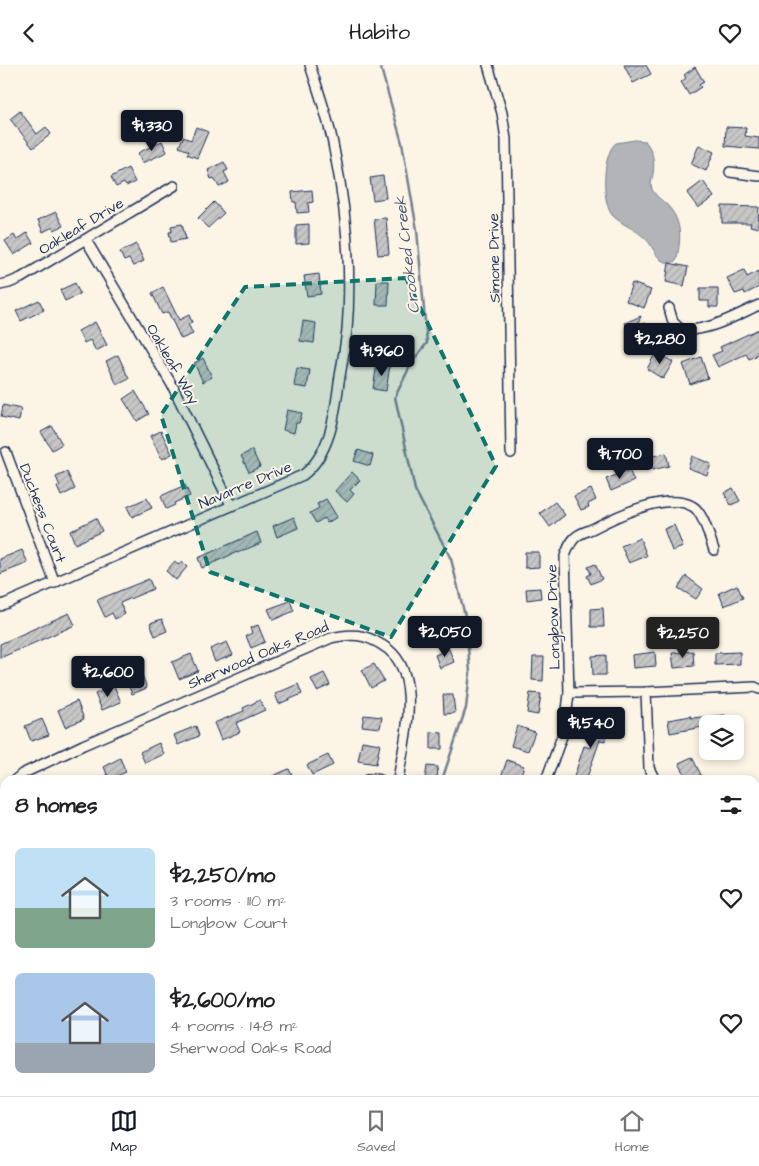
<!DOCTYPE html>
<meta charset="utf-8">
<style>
:root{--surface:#fff;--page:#f2f2f2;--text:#202124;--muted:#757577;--line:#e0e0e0;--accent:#111827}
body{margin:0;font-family:"Architects Daughter",sans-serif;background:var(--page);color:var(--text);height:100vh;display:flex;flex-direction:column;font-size:19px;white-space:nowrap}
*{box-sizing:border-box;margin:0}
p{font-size:16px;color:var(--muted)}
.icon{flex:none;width:28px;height:28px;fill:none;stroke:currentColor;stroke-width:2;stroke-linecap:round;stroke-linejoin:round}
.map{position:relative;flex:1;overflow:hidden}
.drawer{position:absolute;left:0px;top:710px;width:760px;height:321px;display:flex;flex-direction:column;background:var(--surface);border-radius:15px 15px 0 0;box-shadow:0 2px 8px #0003}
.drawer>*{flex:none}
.controls{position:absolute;left:699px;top:650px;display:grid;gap:10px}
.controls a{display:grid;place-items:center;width:45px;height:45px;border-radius:8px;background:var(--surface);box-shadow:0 2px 8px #0003;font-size:25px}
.price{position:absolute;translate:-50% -42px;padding:0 11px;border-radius:5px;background:var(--accent);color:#fff;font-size:16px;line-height:32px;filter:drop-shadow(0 1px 2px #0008)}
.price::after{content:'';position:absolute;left:50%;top:30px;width:15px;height:11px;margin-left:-8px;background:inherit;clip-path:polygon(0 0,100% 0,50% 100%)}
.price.active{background:#222;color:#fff}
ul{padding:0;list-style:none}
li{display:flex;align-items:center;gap:15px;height:125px;padding:0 15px}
li span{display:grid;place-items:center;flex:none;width:140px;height:100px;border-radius:8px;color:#555}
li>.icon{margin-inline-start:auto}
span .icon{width:60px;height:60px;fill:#fffc;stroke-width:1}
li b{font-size:21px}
h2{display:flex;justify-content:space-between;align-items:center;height:60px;padding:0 15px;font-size:21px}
header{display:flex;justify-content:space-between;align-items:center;height:65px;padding:0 15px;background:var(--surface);font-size:22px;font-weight:600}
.tabs{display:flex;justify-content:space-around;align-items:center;height:70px;border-top:1px solid var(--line);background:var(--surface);font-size:14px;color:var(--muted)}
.tabs a{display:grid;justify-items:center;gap:2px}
.tabs .active{color:var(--accent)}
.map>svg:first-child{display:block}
.water{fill:#b2b4b8;stroke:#767f94}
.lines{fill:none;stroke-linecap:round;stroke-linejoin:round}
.stream{stroke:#767f94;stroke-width:2.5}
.building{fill:url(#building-hatch);stroke:#1b2f5e}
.street-casing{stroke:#1b2f5e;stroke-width:12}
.street{stroke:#fcf5e5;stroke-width:9}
.marked{fill:#0f766e;fill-opacity:0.2;stroke:#0f766e;stroke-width:4;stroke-dasharray:10 6;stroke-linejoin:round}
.labels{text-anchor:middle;stroke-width:4;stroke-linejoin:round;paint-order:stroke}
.street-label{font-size:15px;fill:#1b2f5e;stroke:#fcf5e5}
.water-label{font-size:16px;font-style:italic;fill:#485779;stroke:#fcf5e5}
</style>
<header><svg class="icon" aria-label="back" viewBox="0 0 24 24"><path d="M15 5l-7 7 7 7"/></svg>Habito<svg class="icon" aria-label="heart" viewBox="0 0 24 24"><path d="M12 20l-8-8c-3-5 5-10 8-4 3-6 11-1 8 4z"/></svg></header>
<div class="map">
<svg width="759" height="1031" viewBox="0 0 759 1031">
<defs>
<pattern id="building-hatch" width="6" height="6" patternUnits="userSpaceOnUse" patternTransform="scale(1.25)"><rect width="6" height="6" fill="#c8c7c6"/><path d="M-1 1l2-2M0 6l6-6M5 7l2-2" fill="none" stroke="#ababac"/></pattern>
</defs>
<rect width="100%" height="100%" fill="#fcf5e5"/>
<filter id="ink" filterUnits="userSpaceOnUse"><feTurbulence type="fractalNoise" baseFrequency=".02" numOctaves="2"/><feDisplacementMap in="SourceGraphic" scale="10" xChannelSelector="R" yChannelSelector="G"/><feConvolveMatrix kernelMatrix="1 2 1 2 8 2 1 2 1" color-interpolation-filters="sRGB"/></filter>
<g filter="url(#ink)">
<path class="water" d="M635,75L645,76C653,85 655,97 653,109C652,114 650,118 652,124C655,131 662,135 668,141C683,157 681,177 676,196C670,198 666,198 661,195C654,189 652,179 645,173C636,164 622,160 613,151C601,139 602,88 616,78Z"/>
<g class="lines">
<path class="stream" d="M380,0L402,78L417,165L427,278L412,297L395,332L415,425L451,494L466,555L470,608L466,643L442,715"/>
</g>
<g class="building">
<path d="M624,0H646L651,9L633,18Z"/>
<path d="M695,2L704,17L699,20L701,22L689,30L681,17L686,13L684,10Z"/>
<path d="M20,46L37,69L46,62L51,69L33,83L10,54Z"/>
<path d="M196,62L208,67L197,93L187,89L189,86L179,82L183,72L191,75Z"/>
<path d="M726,62L746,63L745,71L759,73V84L725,81Z"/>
<path d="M162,76L167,87L142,98L138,88Z"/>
<path d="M699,80L714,87L706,106L691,99Z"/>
<path d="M224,97L228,105L224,107L229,117L219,122L214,113L211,114L208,105Z"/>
<path d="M128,103L135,117L126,121L124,118L116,122L111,112Z"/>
<path d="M383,111L386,133L373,135L370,113Z"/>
<path d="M703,116L714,132L698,143L687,128Z"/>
<path d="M312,125L313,137L308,138L309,147L297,148L296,137H293L292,127Z"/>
<path d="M214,137L224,148L208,163L198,153Z"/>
<path d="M722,141L759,142L758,163L750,161L751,158H722Z"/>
<path d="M56,147L63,161L54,165L53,162L43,167L38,155Z"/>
<path d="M386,153L389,189L378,190L374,154Z"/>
<path d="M182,159L186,174L171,177L169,167H172L171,161Z"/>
<path d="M309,159V178L296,179V160Z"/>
<path d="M27,168L33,178L14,190L5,176L14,170L17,175Z"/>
<path d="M136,179L144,196L133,201L129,194L124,196L120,187Z"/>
<path d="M669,198L688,202L684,221L666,217Z"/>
<path d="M744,205L747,212L759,206V222L745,229L744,226L735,229L727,213Z"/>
<path d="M319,209L321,229L307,231L304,211Z"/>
<path d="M377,216H389L388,240H376Z"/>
<path d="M75,218L80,229L65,236L60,225Z"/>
<path d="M632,218L651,225L644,243L626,236Z"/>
<path d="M163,222L179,255L189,250L192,257L188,259L193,269L181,274L168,247L162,249L152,228Z"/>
<path d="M700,223H718V242H709V236H700Z"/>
<path d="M39,235L44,245L21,256L16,246Z"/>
<path d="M641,251L637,261L645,258L649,270L633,277L625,258Z"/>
<path d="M303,256L316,258L314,278L300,276Z"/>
<path d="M95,257L107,280L96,286L90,275L84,278L78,266Z"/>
<path d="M759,264V288L755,290L756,291L749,294L746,289L718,302L712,290L722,286L720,282Z"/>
<path d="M656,287L673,297L663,314L647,304Z"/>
<path d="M118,290L129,314L117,320L106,296Z"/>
<path d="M701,292L708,313L690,319L683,299Z"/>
<path d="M203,293L212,312L203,317L194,298Z"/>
<path d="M377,298L390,300L386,326L373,324Z"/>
<path d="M297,303L310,305L307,323L294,321Z"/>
<path d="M135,326L149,349L137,356L123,334Z"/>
<path d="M3,340L21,344L19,356L1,352Z"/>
<path d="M287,345L302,348L299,358H296L294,368L283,365Z"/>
<path d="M52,361L62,379L52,385L41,367Z"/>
<path d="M161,366L172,389L162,394L150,371Z"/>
<path d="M252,385L260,402L249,407L241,391Z"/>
<path d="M358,385L373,390L370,401L354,396Z"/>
<path d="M666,388L669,401L652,405L649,392Z"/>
<path d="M692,391L711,399L707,410L688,403Z"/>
<path d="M629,405L634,416L611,426L606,414Z"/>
<path d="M67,407L75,424L61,431L57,422L60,421L56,412Z"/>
<path d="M352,407L360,415L350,425L354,429L347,437L335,426Z"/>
<path d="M185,420L190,431L174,438L175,440L166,444L161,431Z"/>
<path d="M733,423L740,436L731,440L724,428Z"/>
<path d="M591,424L596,435L588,439L589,442L581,445L574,431Z"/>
<path d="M147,433L152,443L132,452L127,442Z"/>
<path d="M326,434L337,452L327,458L324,453L316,458L310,448L319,443L317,439Z"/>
<path d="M555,437L565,450L550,462L540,448Z"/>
<path d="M294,452L298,463L277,472L273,461Z"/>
<path d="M96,453L102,466L75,479L70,466Z"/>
<path d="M674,460L683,482L672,486L664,464Z"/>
<path d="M257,467L261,478L237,488V487L202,503L198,493Z"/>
<path d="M640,473L647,491L629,498L621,481Z"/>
<path d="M22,485L28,498L0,509V494Z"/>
<path d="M525,487H539V502L525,503Z"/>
<path d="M175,496L178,500L182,497L187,502L176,515L166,506Z"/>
<path d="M595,499L602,514L591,519L587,511L591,509L588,502Z"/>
<path d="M686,511L703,524L696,534L678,523Z"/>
<path d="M149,514L153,524L120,538L125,549L115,554L112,548L105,552L97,535Z"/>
<path d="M737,520L743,533L724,541L719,528Z"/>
<path d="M540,523L541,533L527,535L526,524Z"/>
<path d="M290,536L294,546L273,555L268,544Z"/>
<path d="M603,543L604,562H591V544Z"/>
<path d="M69,548L75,560L0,593V579Z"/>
<path d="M425,552L431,557L434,554L442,562L428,575L416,562Z"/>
<path d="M162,554L167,566L155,571L150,558Z"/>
<path d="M258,560L265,577L251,583L246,571L252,568L250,563Z"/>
<path d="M227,577L233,590L215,597L210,584Z"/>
<path d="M449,584L454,597L440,603L435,590Z"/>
<path d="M693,586L694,601L674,603L672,588Z"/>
<path d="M655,587L656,601L633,603L632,590Z"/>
<path d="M740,587V599L715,600V588Z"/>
<path d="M191,589L198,606L179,614L172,597Z"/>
<path d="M606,590V610H593L592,591Z"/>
<path d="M533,592H544L543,616L532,615Z"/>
<path d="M374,599L384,616L371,623L362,605Z"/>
<path d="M324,608L330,620L317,626L311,614Z"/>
<path d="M142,610L147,623L132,629L127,617Z"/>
<path d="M298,619L302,629L279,639L275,629Z"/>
<path d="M114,621L121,637L102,645L95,629Z"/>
<path d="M530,628L541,629L538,650L527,648Z"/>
<path d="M443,630H453L455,648L444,649Z"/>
<path d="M260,635L265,645L236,658L240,667L221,675L214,658L244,646L243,643Z"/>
<path d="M77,636L84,654L65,662L58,645Z"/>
<path d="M364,650L382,652L380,663L362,661Z"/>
<path d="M725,650V659H708V661L670,668L668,655L691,651V653Z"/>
<path d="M590,653L608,656L605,676L600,675L586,715H573L584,681L590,683L593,663L589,662Z"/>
<path d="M42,654L49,670L31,676L25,661Z"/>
<path d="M196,661L199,671L178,680L174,670Z"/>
<path d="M517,661L535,667L528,686L511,681Z"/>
<path d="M431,667L442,668V684H431Z"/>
<path d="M362,676L380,679L376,699L358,696Z"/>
<path d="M159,678L164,689L145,698L140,687Z"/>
<path d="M328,690L333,700L312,710L307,700Z"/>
<path d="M692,692L701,710L688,715L679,698Z"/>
<path d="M120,693L126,707L109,714L104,702Z"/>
<path d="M507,695L524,701L519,715H500Z"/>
<path d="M427,701L438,702L437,715H425Z"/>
<path d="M289,704L294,715H263Z"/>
</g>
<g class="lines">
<defs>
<g id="street">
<path d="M488,0L502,48L506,74L511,388"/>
<path d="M730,107L759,111"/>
<path d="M86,175L172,320L231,440"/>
<path d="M0,220L9,218L21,213L174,121"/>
<path d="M669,243L673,257L681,265C708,267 735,251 759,240"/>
<path d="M6,387L55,518"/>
<path d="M0,541L303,410C330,389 335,350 339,317C342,300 345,282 347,265C352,205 346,143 334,84C329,55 319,28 310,0"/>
<path d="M646,627L649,703L655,715"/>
<path d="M569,628L646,627L755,622L759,624"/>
<path d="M15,715L22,709L83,680L331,573C351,568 365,569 382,580C425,605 404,675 398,715"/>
<path d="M367,715L374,714L380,715"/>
<path d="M546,715L565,663L569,628L565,491C568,484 570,476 577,471C581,468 588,466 594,463C617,451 667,427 692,441C703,446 710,474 714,485"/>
<path d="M0,734L5,727"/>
<path d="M78,1026L82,1031"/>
<path d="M116,1031L124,1026"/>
<path d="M264,1031L266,1026"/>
<path d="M393,1031L403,1026"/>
</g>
</defs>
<use href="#street" class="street-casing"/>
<use href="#street" class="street"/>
</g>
</g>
<path class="marked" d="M406,213L496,401L391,572L210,507L161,350L245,222Z"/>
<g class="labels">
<g class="street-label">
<text transform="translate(81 161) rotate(-31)" y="5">Oakleaf Drive</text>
<text transform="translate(494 193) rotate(-91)" y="5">Simone Drive</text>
<text transform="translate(173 299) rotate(60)" y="5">Oakleaf Way</text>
<text transform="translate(245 420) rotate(-23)" y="5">Navarre Drive</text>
<text transform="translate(43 448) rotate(69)" y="5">Duchess Court</text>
<text transform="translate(553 552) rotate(-92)" y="5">Longbow Drive</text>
<text transform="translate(258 590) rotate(-23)" y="5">Sherwood Oaks Road</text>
</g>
<g class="water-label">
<text transform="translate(406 190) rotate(-97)" y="6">Crooked Creek</text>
</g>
</g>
</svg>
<div class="controls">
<a><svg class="icon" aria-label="layers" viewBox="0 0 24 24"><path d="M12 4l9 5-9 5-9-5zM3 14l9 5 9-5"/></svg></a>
</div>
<b class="price" style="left:152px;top:87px">$1,330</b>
<b class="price" style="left:660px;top:300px">$2,280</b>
<b class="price" style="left:382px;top:312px">$1,960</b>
<b class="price" style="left:620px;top:415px">$1,700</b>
<b class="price" style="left:445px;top:593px">$2,050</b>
<b class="price active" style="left:683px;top:594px">$2,250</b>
<b class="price" style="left:108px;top:633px">$2,600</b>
<b class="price" style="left:591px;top:684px">$1,540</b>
<section class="drawer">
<h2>8 homes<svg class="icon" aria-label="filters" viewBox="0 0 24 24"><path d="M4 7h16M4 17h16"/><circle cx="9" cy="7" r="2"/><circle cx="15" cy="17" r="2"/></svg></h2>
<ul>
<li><span style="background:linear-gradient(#bfe0f5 60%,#7fa58c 0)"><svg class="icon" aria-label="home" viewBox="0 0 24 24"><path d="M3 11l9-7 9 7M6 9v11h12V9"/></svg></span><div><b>$2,250/mo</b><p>3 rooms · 110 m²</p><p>Longbow Court</p></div><svg class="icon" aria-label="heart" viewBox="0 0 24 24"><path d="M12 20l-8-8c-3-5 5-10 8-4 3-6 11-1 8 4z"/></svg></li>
<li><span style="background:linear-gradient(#a9c7e8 70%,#9aa5b1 0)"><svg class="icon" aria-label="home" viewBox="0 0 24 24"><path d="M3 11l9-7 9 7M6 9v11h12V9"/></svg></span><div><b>$2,600/mo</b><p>4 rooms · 148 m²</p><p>Sherwood Oaks Road</p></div><svg class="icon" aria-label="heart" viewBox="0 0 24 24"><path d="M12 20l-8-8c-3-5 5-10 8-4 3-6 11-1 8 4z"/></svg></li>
</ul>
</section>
</div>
<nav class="tabs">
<a class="active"><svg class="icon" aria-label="map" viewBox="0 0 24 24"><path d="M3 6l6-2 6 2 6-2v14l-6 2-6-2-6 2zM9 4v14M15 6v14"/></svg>Map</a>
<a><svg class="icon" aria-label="saved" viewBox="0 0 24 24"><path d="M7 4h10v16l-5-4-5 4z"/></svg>Saved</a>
<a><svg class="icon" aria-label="home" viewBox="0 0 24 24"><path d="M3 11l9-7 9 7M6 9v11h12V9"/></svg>Home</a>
</nav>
